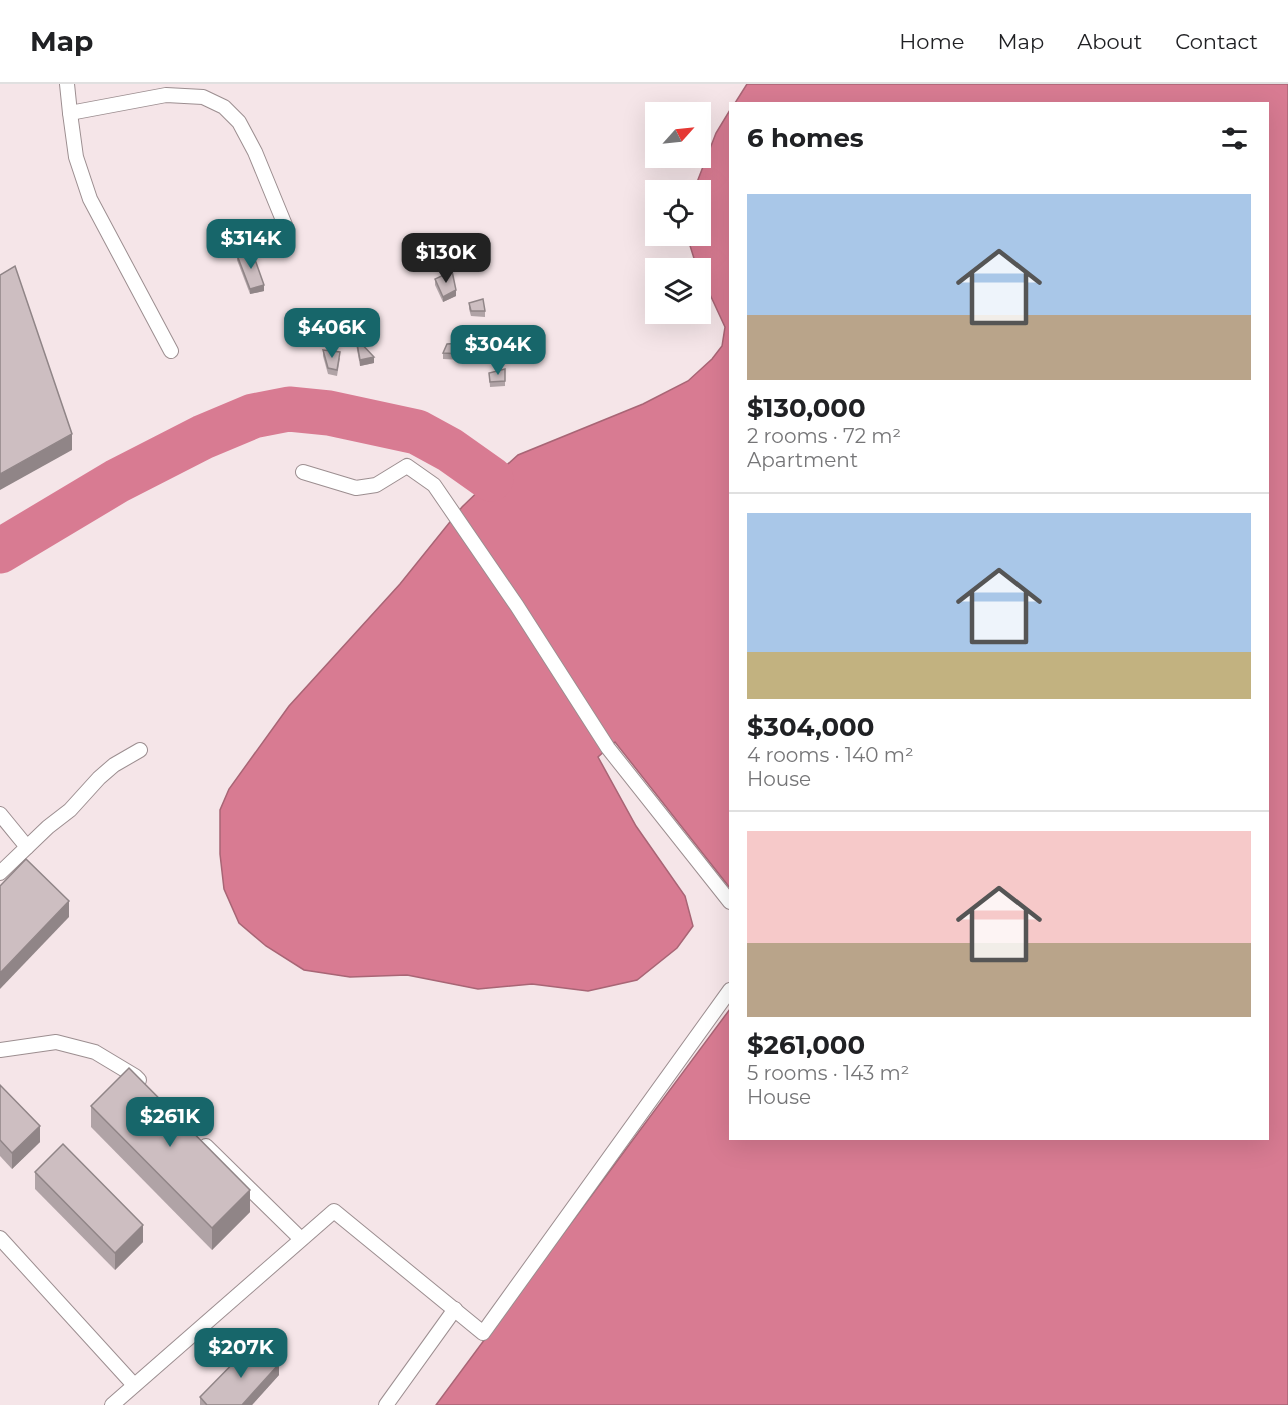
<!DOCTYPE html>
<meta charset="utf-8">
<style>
:root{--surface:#fff;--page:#f2f2f2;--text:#202124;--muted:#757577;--line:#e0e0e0;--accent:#17666a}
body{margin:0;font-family:Montserrat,sans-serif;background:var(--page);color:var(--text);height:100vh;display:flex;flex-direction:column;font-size:22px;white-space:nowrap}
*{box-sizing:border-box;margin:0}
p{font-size:20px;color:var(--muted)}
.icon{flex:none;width:33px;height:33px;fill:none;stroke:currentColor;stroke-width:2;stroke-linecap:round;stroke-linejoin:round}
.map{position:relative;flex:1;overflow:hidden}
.panel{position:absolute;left:729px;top:18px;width:540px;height:1038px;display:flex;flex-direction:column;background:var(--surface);border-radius:0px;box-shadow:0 6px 24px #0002}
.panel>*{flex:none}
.needle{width:39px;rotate:63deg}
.controls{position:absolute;left:645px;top:18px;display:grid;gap:12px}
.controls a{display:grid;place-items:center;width:66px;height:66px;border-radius:0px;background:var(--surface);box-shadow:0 6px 24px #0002;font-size:30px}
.price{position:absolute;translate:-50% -51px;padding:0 14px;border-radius:12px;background:var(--accent);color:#fff;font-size:20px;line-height:39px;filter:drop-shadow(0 2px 3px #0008)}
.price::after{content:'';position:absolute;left:50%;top:36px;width:18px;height:14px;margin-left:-9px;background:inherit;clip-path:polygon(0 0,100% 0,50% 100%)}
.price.on{background:#222;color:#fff}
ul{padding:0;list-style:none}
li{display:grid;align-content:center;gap:12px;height:318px;padding:0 18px}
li+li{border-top:2px solid var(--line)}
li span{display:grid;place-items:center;height:186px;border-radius:0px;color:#555}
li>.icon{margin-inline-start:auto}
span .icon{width:108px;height:108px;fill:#fffc;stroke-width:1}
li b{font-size:26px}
h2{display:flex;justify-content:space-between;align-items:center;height:72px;padding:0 18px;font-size:26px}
header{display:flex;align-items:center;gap:36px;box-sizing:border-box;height:84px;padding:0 30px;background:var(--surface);border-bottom:2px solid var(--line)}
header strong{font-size:28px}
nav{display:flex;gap:33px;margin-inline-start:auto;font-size:21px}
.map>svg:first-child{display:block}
.water{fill:#d87b92;stroke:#a86575;stroke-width:1.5}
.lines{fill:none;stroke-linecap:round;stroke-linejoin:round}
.river{stroke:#d87b92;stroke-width:45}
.service-casing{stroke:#9c8e90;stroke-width:16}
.service{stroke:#fff;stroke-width:14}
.wall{fill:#b0a3a6}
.shaded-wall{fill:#908587}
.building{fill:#cdbec1;stroke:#908587;stroke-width:1.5}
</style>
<header>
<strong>Map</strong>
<nav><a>Home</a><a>Map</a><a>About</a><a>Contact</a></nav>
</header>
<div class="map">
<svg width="1288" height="1321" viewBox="0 0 1288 1321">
<rect width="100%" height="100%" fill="#f5e5e8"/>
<g class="water">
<path d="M747,0H1288V1321H436L730,925V1054H1268V20L735,19Z"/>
<path d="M730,26V804L615,658L598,673L636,742L685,812L693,842L677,864L637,896L588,907L532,900L478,905L407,891L350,893L304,886L266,862L239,839L224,805L220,770V726L229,705L289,622L400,500L462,423L491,395L518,371L643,320L688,297L712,275L722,262L725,243L701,191L700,184H697L687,152H700V106H694L716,49Z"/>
</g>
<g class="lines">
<path class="river" d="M0,467L117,397L203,353L253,332L289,325L329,329L417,348L450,366L491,395"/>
<defs>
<g id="service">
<path d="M67,0L70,29L76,73L90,115L171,267"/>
<path d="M70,29L166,11L203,13L224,23L239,38L255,68L285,141"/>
<path d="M303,388L356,404L376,401L407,382L434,401L517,522L608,664L730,818"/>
<path d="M0,730L27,763"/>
<path d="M0,789L48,743L70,726L99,694L114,681L140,666"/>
<path d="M0,966L56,958L95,968L135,992L139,996"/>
<path d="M206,1062L301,1155"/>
<path d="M0,1154L134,1301"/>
<path d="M112,1321L334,1127L483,1249L730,906"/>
<path d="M386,1321L455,1225"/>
</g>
</defs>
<use href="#service" class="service-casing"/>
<use href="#service" class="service"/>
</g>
<g class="wall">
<path d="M237,171L264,207L250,210L237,176Z"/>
<path d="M435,195L456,212L443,218L435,201Z"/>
<path d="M469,219L485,227V233L471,232L469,225Z"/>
<path d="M483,244L496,262V268L487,267L483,250Z"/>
<path d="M356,254L374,279L360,282L356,260Z"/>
<path d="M466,256L476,257L475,277L468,275Z"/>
<path d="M462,259V276L443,275V269Z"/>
<path d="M323,266L340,274L337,292L328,290L323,272Z"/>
<path d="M505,285V302L490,303L489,289Z"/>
<path d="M0,1001L40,1058L12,1085L0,1072Z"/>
<path d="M91,1022L250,1128L212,1166L91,1043Z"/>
<path d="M35,1088L143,1158L115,1186L35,1105Z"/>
<path d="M279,1291L252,1321H200V1313Z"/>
</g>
<g class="shaded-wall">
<path d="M264,201V207L250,210V205Z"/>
<path d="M456,206V212L443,218V213Z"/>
<path d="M374,273V279L360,282V276Z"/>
<path d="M72,350V366L0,406V390Z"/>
<path d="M69,817V833L0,905V889Z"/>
<path d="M40,1042V1058L12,1085V1069Z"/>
<path d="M250,1106V1128L212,1166V1144Z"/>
<path d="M143,1141V1158L115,1186V1169Z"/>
<path d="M279,1280V1291L252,1321H242Z"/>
</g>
<g class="building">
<path d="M252,167L264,201L250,205L237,171Z"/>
<path d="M15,182L72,350L0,390V191Z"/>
<path d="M452,187L456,206L443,213L435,195Z"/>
<path d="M483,215L485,227H471L469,219Z"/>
<path d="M483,244L492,245L496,262L487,261Z"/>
<path d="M356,254L374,273L360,276Z"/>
<path d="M466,256L476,257L475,272L468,270Z"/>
<path d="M462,259V270L443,269L447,260Z"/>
<path d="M323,266L340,268L337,286L328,284Z"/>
<path d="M505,285V297L490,298L489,289Z"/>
<path d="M26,775L69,817L0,889V802Z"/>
<path d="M129,984L250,1106L212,1144L91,1022Z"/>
<path d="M0,1001L40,1042L12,1069L0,1056Z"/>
<path d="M63,1060L143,1141L115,1169L35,1088Z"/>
<path d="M253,1259L279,1280L242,1321H207L200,1313Z"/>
</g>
</svg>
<div class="controls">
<a><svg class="needle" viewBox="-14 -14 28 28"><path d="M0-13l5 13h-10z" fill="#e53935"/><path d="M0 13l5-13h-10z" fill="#757577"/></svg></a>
<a><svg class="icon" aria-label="locate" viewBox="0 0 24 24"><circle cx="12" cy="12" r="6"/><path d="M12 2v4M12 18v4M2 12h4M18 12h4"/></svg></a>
<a><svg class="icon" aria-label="layers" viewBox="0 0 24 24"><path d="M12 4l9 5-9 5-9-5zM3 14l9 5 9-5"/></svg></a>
</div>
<b class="price" style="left:251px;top:186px">$314K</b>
<b class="price on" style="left:446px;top:200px">$130K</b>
<b class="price" style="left:332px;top:275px">$406K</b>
<b class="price" style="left:498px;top:292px">$304K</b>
<b class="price" style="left:170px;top:1064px">$261K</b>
<b class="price" style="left:241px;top:1295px">$207K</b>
<section class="panel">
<h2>6 homes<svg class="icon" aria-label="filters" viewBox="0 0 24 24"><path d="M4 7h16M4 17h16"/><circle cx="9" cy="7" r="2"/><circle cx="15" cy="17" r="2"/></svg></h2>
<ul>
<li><span style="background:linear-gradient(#a9c7e8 65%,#b9a48a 0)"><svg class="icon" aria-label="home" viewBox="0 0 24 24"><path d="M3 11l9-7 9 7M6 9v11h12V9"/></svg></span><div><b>$130,000</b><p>2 rooms · 72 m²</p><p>Apartment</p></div></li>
<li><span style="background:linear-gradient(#a9c7e8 75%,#c2b280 0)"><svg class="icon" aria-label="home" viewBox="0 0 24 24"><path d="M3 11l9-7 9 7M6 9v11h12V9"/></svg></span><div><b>$304,000</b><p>4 rooms · 140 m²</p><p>House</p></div></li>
<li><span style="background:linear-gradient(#f6c9c9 60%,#b9a48a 0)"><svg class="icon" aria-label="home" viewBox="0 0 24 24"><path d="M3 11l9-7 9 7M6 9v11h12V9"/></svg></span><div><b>$261,000</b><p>5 rooms · 143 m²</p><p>House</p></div></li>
</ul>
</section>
</div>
